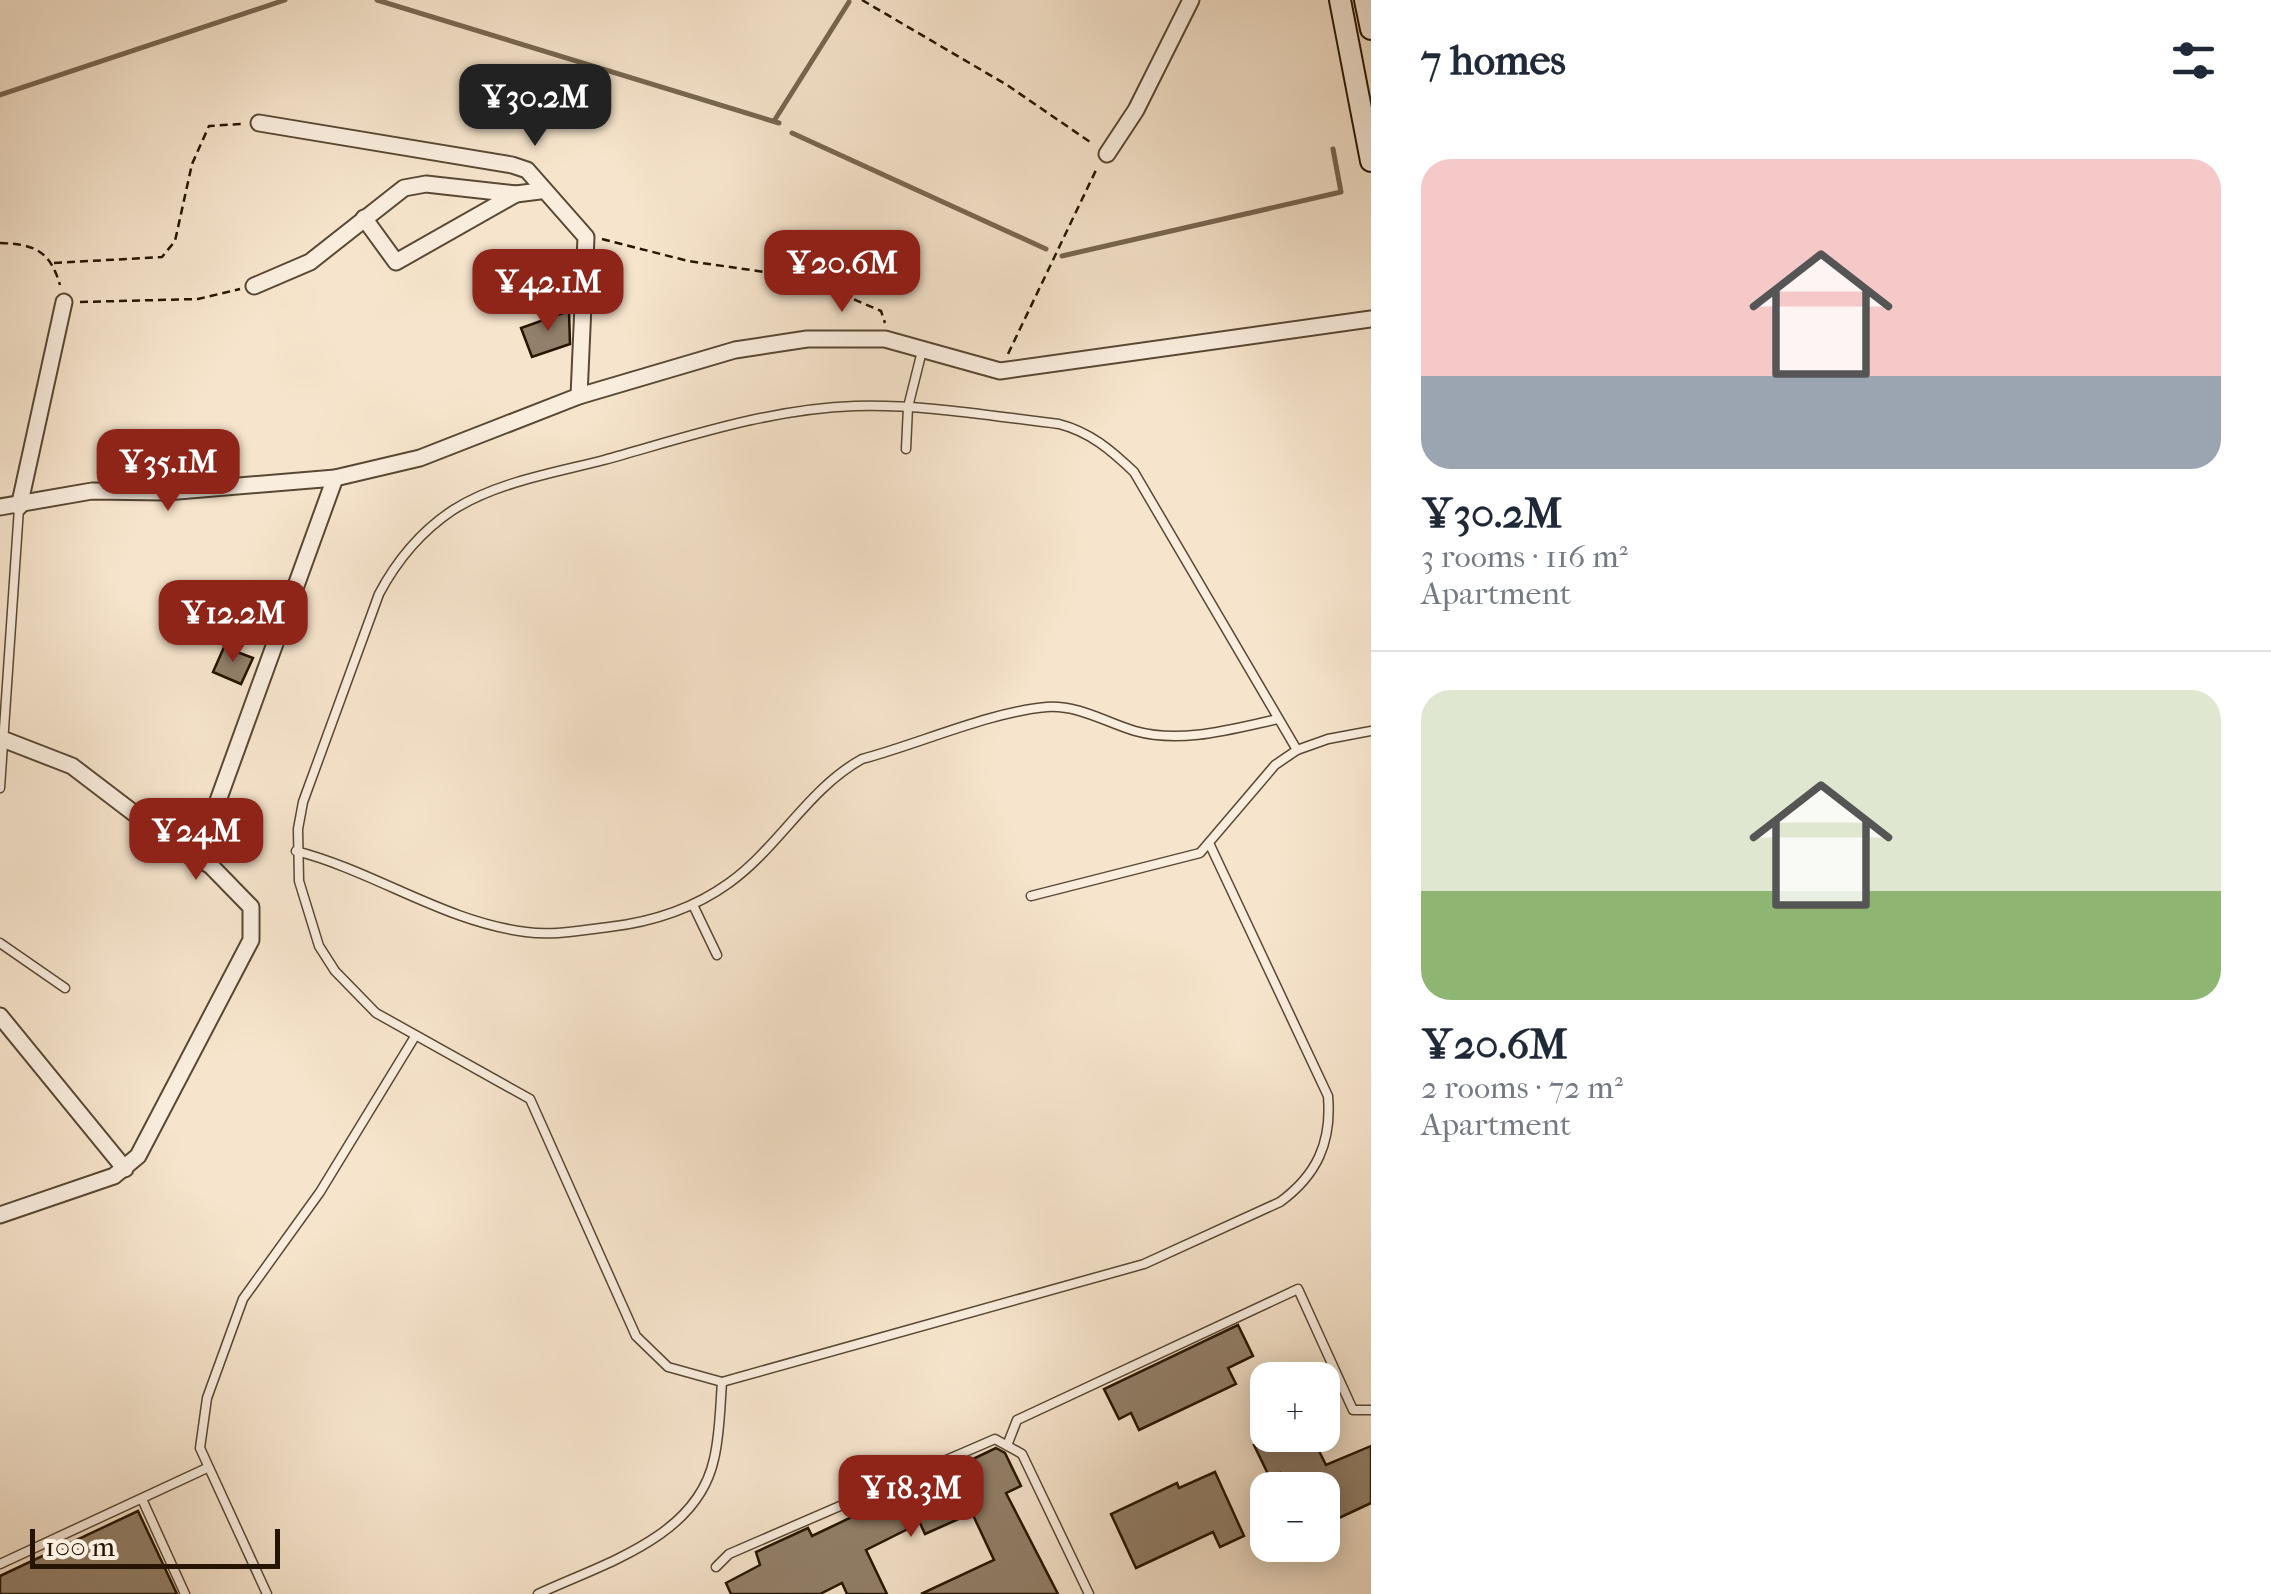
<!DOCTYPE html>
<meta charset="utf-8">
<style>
:root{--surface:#fff;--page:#f6f6f7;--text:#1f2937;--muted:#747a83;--line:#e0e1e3;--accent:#8f2418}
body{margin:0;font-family:"IM FELL French Canon",serif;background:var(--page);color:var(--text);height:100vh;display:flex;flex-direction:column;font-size:38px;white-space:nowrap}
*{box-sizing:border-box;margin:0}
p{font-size:32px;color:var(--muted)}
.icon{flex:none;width:55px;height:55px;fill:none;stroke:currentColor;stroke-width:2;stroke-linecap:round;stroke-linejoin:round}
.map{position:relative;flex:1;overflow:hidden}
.panel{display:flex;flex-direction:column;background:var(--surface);width:900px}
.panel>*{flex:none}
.controls{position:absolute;left:1250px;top:1362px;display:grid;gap:20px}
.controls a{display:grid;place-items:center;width:90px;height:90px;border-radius:20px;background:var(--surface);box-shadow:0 5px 25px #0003;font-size:50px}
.scale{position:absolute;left:30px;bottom:25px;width:250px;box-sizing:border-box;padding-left:10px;border:5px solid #251400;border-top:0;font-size:28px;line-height:35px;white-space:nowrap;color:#251400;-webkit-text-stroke:8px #f9edde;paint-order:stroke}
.price{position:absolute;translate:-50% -85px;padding:0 22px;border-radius:20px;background:var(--accent);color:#fff;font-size:32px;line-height:65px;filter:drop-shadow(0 2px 5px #0008)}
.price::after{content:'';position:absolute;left:50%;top:60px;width:30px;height:22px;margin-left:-15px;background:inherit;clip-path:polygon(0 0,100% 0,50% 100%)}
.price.on{background:#222;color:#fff}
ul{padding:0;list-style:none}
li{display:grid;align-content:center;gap:20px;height:530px;padding:0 50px}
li+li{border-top:2px solid var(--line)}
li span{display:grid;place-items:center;height:310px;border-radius:30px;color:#555}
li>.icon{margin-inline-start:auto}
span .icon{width:180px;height:180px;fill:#fffc;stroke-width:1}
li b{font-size:42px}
h2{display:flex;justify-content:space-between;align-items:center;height:120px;padding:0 50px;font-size:42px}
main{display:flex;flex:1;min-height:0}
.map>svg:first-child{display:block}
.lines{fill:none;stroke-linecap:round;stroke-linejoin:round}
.stream{stroke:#786651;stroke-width:5}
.building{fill:#92806a;stroke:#251400;stroke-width:2.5}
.lane-casing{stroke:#594833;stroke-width:11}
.street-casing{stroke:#594833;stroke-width:19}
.secondary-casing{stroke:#251400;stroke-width:24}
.path{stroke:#251400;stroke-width:2.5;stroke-dasharray:8 5;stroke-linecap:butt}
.lane{stroke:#f9edde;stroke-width:8}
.street{stroke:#f9edde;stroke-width:15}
.secondary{stroke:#f9edde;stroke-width:20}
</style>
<main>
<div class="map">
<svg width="1371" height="1594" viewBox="0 0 1371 1594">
<rect width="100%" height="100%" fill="#f6e4cc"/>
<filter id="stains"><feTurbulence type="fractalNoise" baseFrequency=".002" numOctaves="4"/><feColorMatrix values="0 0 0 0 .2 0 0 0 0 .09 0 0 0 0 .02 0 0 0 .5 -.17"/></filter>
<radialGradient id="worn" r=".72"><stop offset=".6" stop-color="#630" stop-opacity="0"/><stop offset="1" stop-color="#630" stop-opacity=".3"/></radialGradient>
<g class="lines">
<g class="stream">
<path d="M377,0L779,123"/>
<path d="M0,95L285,0"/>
<path d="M774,121L849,2"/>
<path d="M792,133L1046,249"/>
<path d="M1062,256L1341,192L1333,149"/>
</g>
</g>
<g class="building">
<path d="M569,311L570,344L532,357L521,328Z"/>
<path d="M224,647L253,658L241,684L213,672Z"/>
<path d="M1238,1325L1253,1356L1228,1368L1236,1384L1139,1430L1131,1413L1119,1419L1104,1389Z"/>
<path d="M1275,1435H1311L1326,1465L1371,1446V1503L1322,1526V1490H1287L1280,1473L1270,1478L1254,1445Z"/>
<path d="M996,1448L1005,1453L1021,1486L1006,1493L1058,1594H921L994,1560L972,1513L925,1534L920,1523L866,1550L887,1594H847L842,1583L820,1594H731L726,1583L760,1565L756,1552L808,1528L812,1536Z"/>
<path d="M1215,1472L1244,1536L1220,1547L1213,1532L1136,1568L1111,1514L1177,1483L1179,1488Z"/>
<path d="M138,1511L177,1594H0V1576Z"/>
</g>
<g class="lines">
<defs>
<g id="lane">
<path d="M906,449L908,407L922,351"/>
<path d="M0,788L19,508"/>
<path d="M1210,845L1328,1096C1332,1142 1317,1175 1280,1202L1144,1264L722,1382L668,1367L636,1336L530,1099L376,1013L335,971L319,946L299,881L298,829L303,802L379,594C397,560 420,532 453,510C497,482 554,473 604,460C687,437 768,409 855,406C923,404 991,416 1059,424C1090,432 1111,450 1134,472L1297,750"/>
<path d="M296,851C374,871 445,922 526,932C554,936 581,930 609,927C652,922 693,909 729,883C779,847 808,789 862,759C919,744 989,712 1047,707C1079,705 1105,722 1135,731C1182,744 1232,729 1278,719"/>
<path d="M1031,896L1200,853L1275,765L1297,750L1328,739L1371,731"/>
<path d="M693,905L717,955"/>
<path d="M0,943L65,988"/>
<path d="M1008,1443L1017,1420L1298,1289L1353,1410H1371"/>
<path d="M142,1499L185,1594"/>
<path d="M0,1564L207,1468"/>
<path d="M716,1567L729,1554L995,1439L1022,1454L1089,1594"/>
<path d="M267,1594L200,1448L207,1398L243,1299L320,1192L414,1038"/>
<path d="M538,1594C602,1564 697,1538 714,1459C720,1434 720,1408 722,1382"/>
</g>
<g id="street">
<path d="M259,123L512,165L527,170L586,237L579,396"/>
<path d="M1107,154L1136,110L1191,0"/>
<path d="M364,218L396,262L516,194"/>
<path d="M254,286L310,262L404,188L426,184L516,194L540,191"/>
<path d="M0,507L92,491L166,492L335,478L420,458L579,396L735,350L807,339H885L1000,371L1371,319"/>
<path d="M19,507L64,302"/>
<path d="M5,740L72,766L190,856L210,865"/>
<path d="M0,1016L125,1169"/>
<path d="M0,1215L114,1176L138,1156L251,940V907L210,865L207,831L335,478"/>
</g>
<g id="secondary">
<path d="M1340,0L1371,161"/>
<path d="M1365,0L1371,29"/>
</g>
</defs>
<use href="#lane" class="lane-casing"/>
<use href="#street" class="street-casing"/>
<use href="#secondary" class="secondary-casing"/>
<g class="path">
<path d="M862,0L1007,85L1093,144"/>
<path d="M602,239L688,261L772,273L825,287L881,311L885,323"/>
<path d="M0,243C35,244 50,251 60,285"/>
<path d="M54,263L162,257L175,241L192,164L209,126L242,124"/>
<path d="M80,302L198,299L240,289"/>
<path d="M1008,354L1097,168"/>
</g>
<use href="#lane" class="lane"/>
<use href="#street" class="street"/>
<use href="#secondary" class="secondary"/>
</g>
<rect width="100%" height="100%" filter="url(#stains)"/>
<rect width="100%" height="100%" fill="url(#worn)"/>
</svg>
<div class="controls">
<a>+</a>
<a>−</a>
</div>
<div class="scale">100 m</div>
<b class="price on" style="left:535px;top:149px">¥30.2M</b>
<b class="price" style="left:842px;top:315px">¥20.6M</b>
<b class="price" style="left:548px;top:334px">¥42.1M</b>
<b class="price" style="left:168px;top:514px">¥35.1M</b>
<b class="price" style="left:233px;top:665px">¥12.2M</b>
<b class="price" style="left:196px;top:883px">¥24M</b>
<b class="price" style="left:911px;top:1540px">¥18.3M</b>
</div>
<section class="panel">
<h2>7 homes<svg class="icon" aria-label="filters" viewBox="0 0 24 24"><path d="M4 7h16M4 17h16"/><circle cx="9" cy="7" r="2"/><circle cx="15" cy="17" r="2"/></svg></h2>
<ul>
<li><span style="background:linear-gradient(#f6c9c9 70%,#9aa5b1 0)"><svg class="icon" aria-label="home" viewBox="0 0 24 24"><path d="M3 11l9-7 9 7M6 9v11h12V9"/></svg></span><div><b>¥30.2M</b><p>3 rooms · 116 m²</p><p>Apartment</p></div></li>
<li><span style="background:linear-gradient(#dfe7d0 65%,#8fb573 0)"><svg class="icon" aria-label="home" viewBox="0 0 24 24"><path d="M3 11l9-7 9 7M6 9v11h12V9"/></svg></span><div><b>¥20.6M</b><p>2 rooms · 72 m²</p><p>Apartment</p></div></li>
</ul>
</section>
</main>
